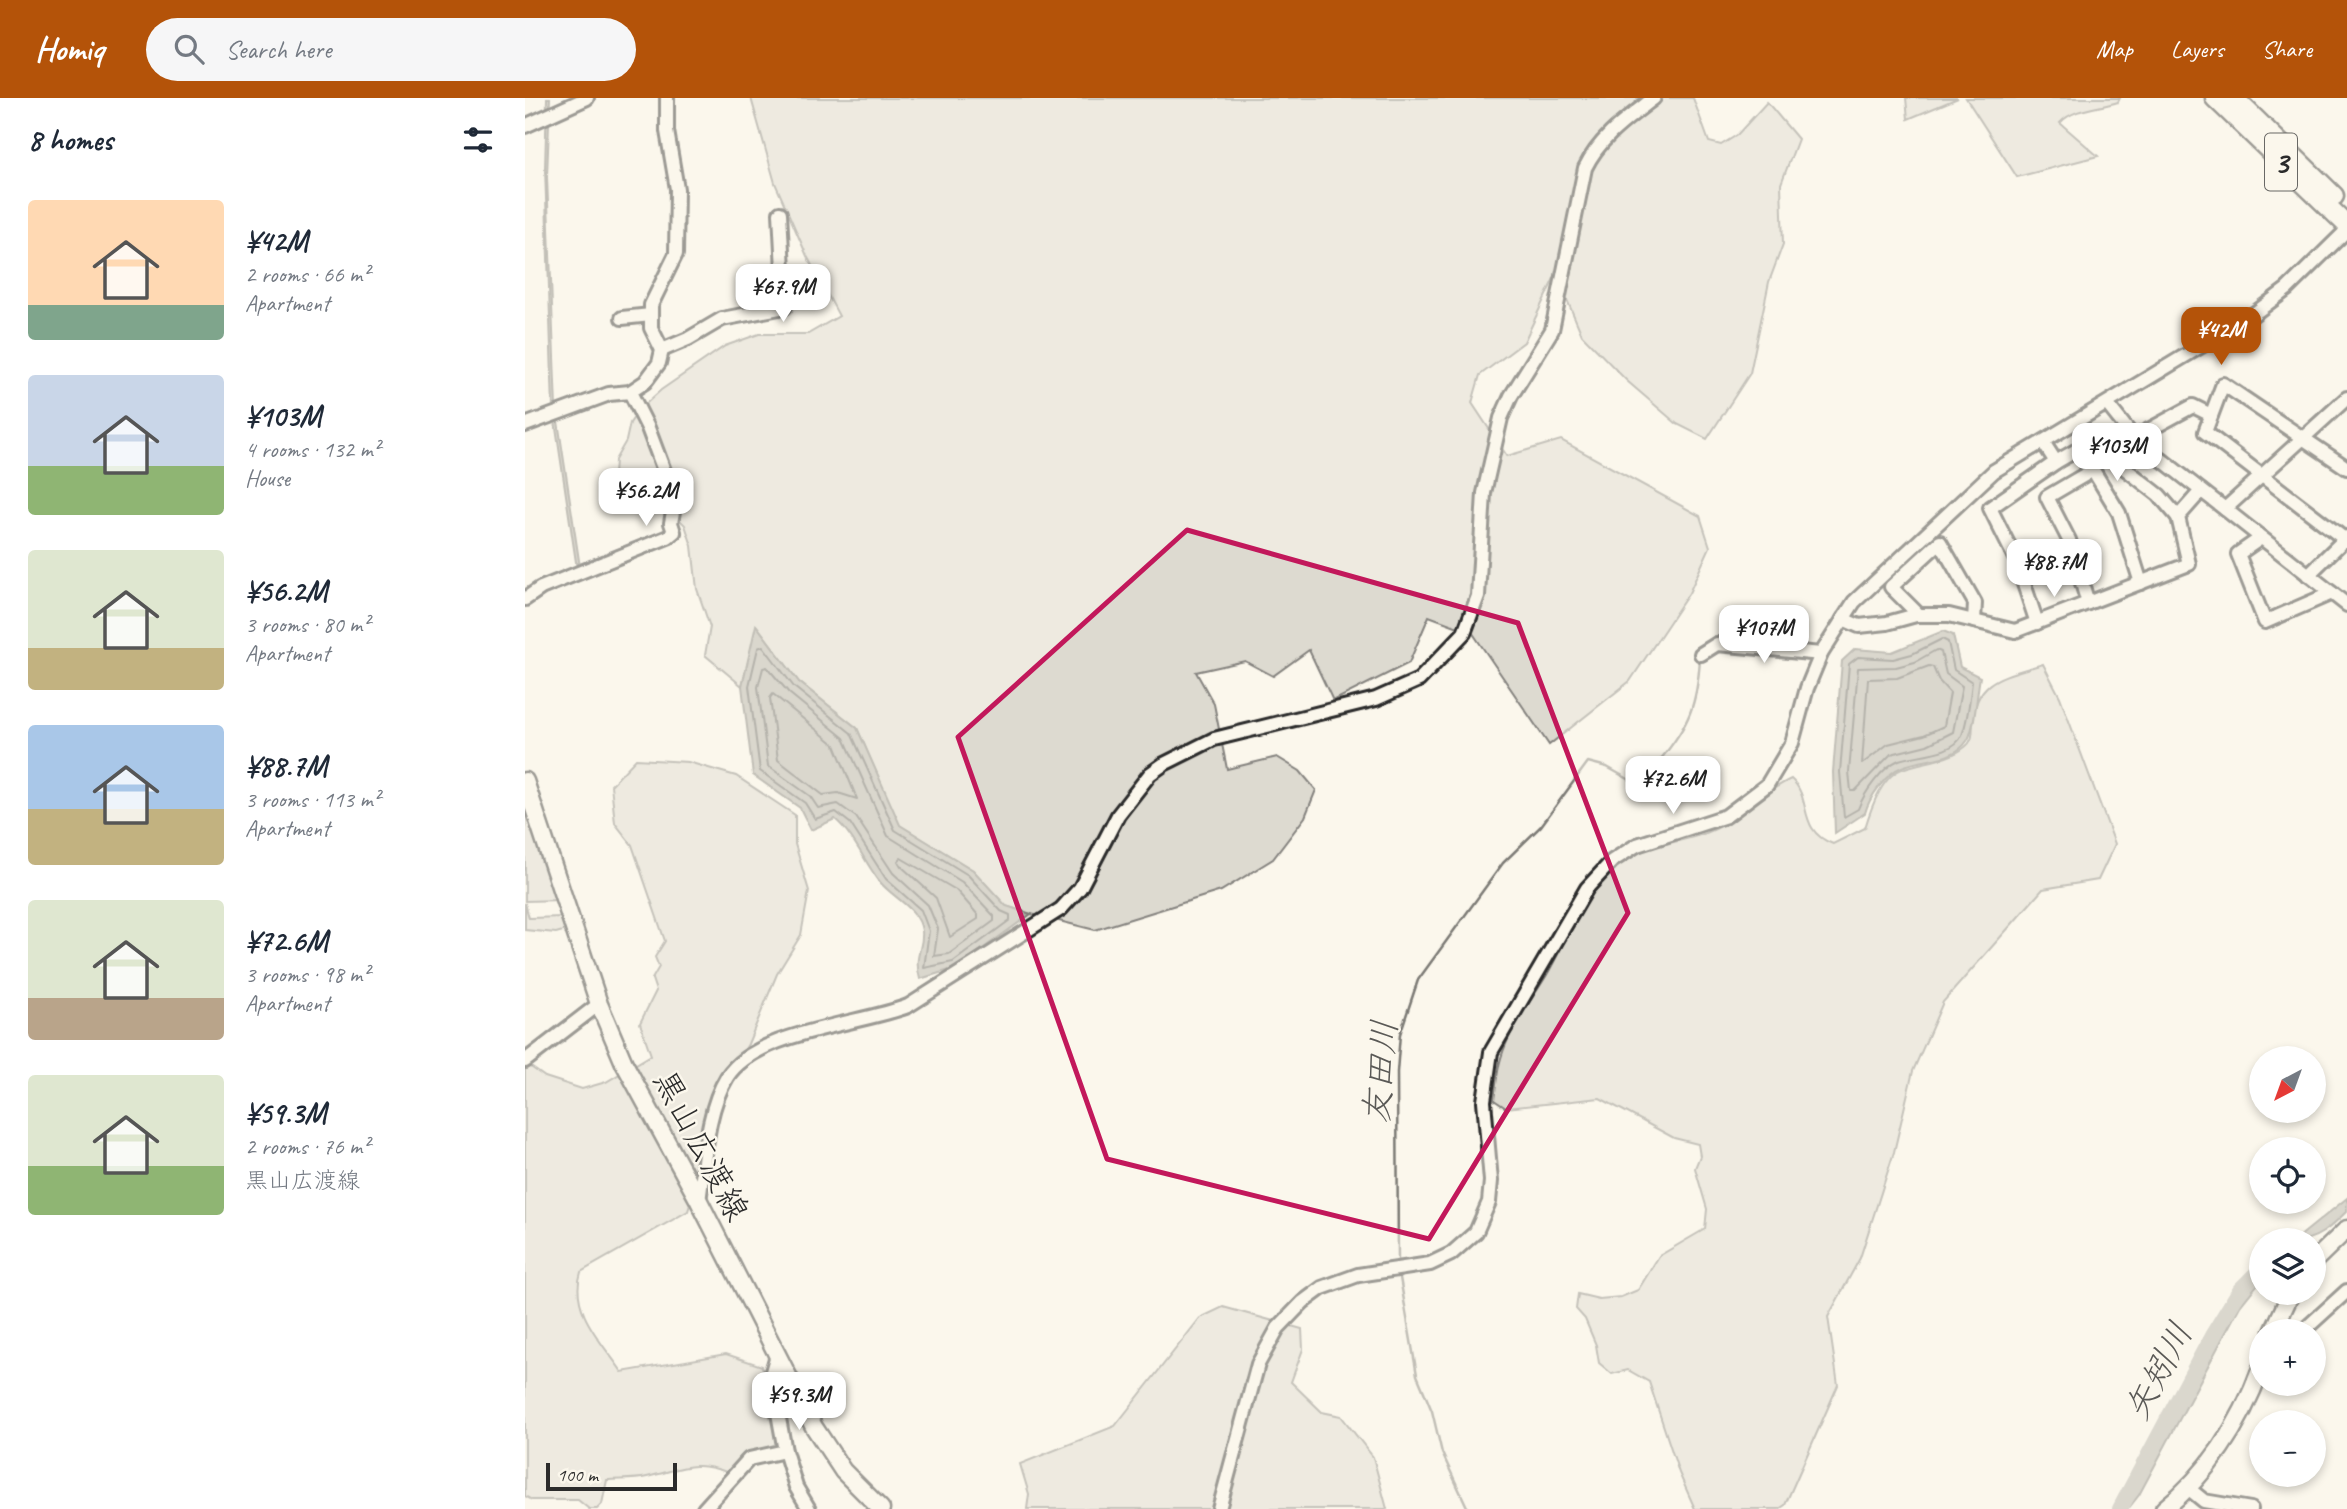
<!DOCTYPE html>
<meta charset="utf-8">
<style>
:root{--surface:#fff;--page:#f6f6f7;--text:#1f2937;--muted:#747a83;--accent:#b45309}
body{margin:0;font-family:Caveat,"Klee One",sans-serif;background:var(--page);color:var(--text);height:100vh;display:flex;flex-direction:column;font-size:26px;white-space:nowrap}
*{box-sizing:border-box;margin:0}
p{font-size:23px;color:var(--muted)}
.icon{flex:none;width:38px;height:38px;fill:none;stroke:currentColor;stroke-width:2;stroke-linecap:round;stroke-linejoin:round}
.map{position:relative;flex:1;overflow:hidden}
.panel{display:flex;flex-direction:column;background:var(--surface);width:525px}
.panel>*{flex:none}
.needle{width:46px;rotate:221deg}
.fabs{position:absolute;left:1724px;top:948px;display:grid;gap:14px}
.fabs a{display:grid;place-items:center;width:77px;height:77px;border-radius:50%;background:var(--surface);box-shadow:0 4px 10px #0003;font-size:35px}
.scale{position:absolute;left:21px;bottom:18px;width:131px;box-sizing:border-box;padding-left:7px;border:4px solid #2b2b2b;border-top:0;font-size:19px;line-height:24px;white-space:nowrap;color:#2b2b2b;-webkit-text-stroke:5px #fbf7ec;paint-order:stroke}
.price{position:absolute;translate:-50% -60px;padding:0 16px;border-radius:14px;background:#fff;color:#222;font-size:23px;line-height:46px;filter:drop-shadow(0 2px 4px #0008)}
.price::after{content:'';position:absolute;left:50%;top:42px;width:21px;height:16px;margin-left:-10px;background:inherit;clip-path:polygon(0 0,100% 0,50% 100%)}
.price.on{background:var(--accent);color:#fff}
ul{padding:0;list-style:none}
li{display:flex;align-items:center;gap:21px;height:175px;padding:0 28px}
li span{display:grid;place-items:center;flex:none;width:196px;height:140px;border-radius:7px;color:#555}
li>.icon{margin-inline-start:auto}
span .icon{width:84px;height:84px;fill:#fffc;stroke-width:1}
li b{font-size:30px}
h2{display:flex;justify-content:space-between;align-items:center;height:84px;padding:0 28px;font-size:30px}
header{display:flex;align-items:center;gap:42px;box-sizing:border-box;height:98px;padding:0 35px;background:var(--accent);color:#fff}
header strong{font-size:33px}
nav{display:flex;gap:38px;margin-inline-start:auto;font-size:24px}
.search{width:490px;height:63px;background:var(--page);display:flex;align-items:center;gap:18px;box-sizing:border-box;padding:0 24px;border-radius:38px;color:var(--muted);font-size:26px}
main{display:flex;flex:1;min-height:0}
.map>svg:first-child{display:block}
.green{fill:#dddad0;stroke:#84827e;stroke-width:2}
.water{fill:#b1afa7;stroke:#7b7a75;stroke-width:2}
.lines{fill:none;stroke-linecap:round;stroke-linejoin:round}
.shore{stroke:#61605d;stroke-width:2}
.stream{stroke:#7b7a75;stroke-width:2.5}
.river{stroke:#b1afa7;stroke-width:16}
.minor-casing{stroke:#2b2b2b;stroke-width:18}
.major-casing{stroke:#2b2b2b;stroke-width:21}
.highway-casing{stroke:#2b2b2b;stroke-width:23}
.minor{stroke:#fbf7ec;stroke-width:12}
.major{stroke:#fbf7ec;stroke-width:16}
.highway{stroke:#fbf7ec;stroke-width:18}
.marked{fill:none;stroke:#c2185b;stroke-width:5;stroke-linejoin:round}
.labels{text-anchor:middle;stroke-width:5;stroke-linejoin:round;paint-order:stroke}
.shield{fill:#fbf7ec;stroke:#696865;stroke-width:2}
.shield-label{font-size:32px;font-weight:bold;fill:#2b2b2b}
.street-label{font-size:33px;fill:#2b2b2b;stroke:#fbf7ec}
.water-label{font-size:35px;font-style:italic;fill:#5a5956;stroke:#fbf7ec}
</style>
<header>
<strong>Homiq</strong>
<div class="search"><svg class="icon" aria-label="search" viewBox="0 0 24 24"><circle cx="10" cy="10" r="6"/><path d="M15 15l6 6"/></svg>Search here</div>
<nav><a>Map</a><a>Layers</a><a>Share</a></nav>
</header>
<main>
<section class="panel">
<h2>8 homes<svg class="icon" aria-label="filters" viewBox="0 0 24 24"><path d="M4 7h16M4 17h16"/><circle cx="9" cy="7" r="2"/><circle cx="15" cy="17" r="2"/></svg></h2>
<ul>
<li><span style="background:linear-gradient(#ffd9b3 75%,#7fa58c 0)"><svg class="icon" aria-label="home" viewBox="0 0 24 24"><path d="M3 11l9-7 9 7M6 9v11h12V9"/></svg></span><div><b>¥42M</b><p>2 rooms · 66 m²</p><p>Apartment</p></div></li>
<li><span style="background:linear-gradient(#c9d6e8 65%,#8fb573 0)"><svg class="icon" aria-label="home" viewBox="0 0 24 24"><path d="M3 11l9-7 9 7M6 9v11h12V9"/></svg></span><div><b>¥103M</b><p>4 rooms · 132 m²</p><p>House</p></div></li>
<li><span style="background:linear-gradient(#dfe7d0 70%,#c2b280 0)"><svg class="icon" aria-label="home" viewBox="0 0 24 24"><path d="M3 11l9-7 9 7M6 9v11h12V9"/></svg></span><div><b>¥56.2M</b><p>3 rooms · 80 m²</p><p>Apartment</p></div></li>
<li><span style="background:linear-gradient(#a9c7e8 60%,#c2b280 0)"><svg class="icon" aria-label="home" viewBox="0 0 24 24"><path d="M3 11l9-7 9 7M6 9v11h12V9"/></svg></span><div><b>¥88.7M</b><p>3 rooms · 113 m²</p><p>Apartment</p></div></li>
<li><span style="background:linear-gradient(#dfe7d0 70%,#b9a48a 0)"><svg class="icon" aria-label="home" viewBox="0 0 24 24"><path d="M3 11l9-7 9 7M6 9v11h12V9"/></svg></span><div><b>¥72.6M</b><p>3 rooms · 98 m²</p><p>Apartment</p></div></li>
<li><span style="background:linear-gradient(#dfe7d0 65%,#8fb573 0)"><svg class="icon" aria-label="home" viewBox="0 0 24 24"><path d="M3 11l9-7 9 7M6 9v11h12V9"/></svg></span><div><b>¥59.3M</b><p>2 rooms · 76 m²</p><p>黒山広渡線</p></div></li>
</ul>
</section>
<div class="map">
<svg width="1822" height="1411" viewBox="0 0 1822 1411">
<rect width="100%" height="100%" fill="#fbf7ec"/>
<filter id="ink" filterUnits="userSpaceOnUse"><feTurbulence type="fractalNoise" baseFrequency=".0143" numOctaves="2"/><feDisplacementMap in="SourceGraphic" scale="14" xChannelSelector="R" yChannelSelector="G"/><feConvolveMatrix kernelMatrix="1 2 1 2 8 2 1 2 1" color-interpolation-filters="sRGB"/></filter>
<g filter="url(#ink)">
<g class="green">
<path d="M226,0H1168L1184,44L1196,47L1212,37L1242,4L1273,41L1256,86L1258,146L1244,184L1225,275L1182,341L1152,326L1102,283L1057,237L1031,176L999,244L955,277L947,305L982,358L1036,342L1175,418L1185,449L1164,495L1105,583L1024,647L947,534L904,518L884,565L808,603L784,552L748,578L720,563L671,574L689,606L702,671L752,659L775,673L791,692L780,719L748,761L696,793L570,832L506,816L481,808L448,772L374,727L332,630L274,584L232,528L217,588L180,557L185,529L172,491L167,448L160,427L153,420L109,402L94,389L89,377L90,362L101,343L105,325L115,311L136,292L200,248L234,236H283L314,218L282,158L250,85Z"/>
<path d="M1381,0H1433L1383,21Z"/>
<path d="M1441,0H1595L1593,4C1575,10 1548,10 1535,25L1573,58L1492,79Z"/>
<path d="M1518,566L1535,599L1590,746L1573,782L1518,791L1418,904L1388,973L1369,1054L1335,1160L1303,1219L1313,1287L1260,1407L1254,1411H1170L1154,1375L1124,1284L1103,1272L1087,1276L1074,1265L1071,1247L1060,1221L1051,1211L1053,1196L1074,1201L1096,1199L1113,1192L1134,1158L1180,1131L1182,1111L1170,1070L1175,1058L1173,1046L1149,1040L1075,1000L981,1010L969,1002C971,988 972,973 976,960C985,930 1004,906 1020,880C1043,842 1058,792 1095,765C1119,747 1154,745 1181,735C1214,723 1235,695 1266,681C1288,700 1271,732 1308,746L1340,730C1346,710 1357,676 1380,670C1400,663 1423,663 1440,649C1449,642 1447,635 1448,625C1450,579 1481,578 1518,566Z"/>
<path d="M111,661L163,664L211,678L270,717V746L284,793L276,837L252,876L223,946L202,982L163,1113L56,1174C44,1212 76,1243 97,1274L201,1256L237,1268L253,1349L216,1358L204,1375C169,1361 157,1371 122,1379C109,1382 95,1381 82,1382L77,1406L72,1411H64L53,1402H7L0,1398V965L20,979L57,991L81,984L126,957L115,925L131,893L127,881L134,869L130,859L140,843L107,747L90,725L86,687Z"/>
<path d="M0,706L36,802L0,803Z"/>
<path d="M0,805L4,820L39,819L45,831L31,835L0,832Z"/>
<path d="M698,1209L777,1231L778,1251L766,1284L797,1314L816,1318L848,1359L862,1411H502L504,1396L495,1366L590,1328L675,1220Z"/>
</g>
<g class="water">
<path d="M22,0H25L22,79L31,310L55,469L52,471L28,310L20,70Z"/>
<path d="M231,527L274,584L332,630L375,727L448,772L481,808L506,816L431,870L395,881C388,856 399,851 397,833C394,810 368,800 355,784C339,764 330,738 310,721L286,732L275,710L228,677L217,588Z"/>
<path d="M1418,533L1428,537L1435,569L1455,579C1452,594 1450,632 1442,643C1428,664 1397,660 1377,669C1361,675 1344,700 1340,715L1310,735L1308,674L1317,563L1330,551L1367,554Z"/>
<path d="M1822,1100V1113C1806,1129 1792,1143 1769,1143Z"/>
<path d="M1736,1172V1182L1715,1208L1614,1397L1603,1411H1589C1650,1339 1671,1239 1736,1172Z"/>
</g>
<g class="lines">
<g class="shore">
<path d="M1417,541L1423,544L1429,572L1447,584C1445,600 1443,622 1437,637C1429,657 1391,656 1374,662C1357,669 1339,695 1333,711L1319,719L1315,674L1324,566L1333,559L1368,561L1387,556Z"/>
<path d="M238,548L269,589L326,635L370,732L443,777L476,813L485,817V822L428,864L399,870L404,833L396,812L361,781L325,725L311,714L290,721L280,705L235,673L224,588L233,550Z"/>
<path d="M1411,552L1416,554L1421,576L1437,588L1428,634L1402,647L1366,656L1330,693H1326L1324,674L1333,570L1371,569L1390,564Z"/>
<path d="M1404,568L1408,569L1414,583L1425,595L1419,628L1399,637L1363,646L1337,666L1343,581L1372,580Z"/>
<path d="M242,569L264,595L319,640L363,738L437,784L469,818V823L424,856L409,858L413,831L403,807L368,775L331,719L313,706L293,710L285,698L243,668L233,589L238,570Z"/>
<path d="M248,596L310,647L332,701L313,695L298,697L253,662L245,600Z"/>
<path d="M376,760L431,792L453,817V821L425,839L411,800L376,768L373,763Z"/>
</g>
<g class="stream">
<path d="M873,1167L872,974L875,936L893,882L978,765L1016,728L1063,664L1082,669L1112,686C1121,681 1128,671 1135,662C1164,627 1172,607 1175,561"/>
<path d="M874,1174L892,1277L907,1313L917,1355L943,1411"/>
</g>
<path class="river" d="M1595,1411L1687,1238L1715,1192L1736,1171"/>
<defs>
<g id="minor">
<path d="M0,28L62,0"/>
<path d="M97,220L126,217"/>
<path d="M137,252L163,241L197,221L260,209L255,115"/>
<path d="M1822,300L1700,411L1822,507"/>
<path d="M1582,306L1609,340L1700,411"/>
<path d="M0,327L84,296L105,294L120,284L134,265L137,252L126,230V207L151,156L152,91L142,33V0"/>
<path d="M1609,340L1668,308L1686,317"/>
<path d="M1531,364L1566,344L1634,397L1653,419"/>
<path d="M1822,370L1698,286L1680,334L1822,443"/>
<path d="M1736,440L1713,456L1740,524L1807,495"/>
<path d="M1783,477L1822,439"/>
<path d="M0,501L16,490L143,439L149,434L146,425L150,402L123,330L105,294"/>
<path d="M1563,505L1544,442L1522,399L1568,372L1594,415L1616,485"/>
<path d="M1394,517L1366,489L1415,444L1450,505L1449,523"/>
<path d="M1318,521L1334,528L1362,525L1391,517H1424L1490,533L1664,466L1653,419L1676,393"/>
<path d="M1512,525L1491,462L1465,410L1531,364L1518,344"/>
<path d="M1176,556L1192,546L1296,556"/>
<path d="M0,963L74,906"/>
<path d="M174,1103C180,1064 181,1013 202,979C231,933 334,927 383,908L536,811L555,790L593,717L625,676L639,666L689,641L851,601L894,582L939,535L953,498L959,395L976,320L986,298L1027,232L1060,70C1075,39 1102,21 1129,0"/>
<path d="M1777,1234L1822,1193"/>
<path d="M252,1257L246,1277L260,1353L271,1389L284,1411"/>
<path d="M1663,1390L1679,1403L1726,1411"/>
<path d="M179,1411L224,1361L260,1353"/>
<path d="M694,1411L733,1266L753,1230L778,1204L797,1190L833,1177L905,1166L926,1156L951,1134L964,1104L966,1083L959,1003L966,954L1062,790L1087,763L1112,747L1201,718L1242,687L1267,645L1282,590L1296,556L1329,504L1469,373L1726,218L1762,191L1822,132"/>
</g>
<g id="major">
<path d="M0,683L74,906L99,965L174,1103L289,1329L318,1373L356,1411"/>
<path d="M1788,1164L1822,1131"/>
<path d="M1748,1234L1766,1195"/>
<path d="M1639,1411C1685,1374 1716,1325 1736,1270"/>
</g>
<g id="highway">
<path d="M1690,0L1822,127"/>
<path d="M1709,0L1809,98"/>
</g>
</defs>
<use href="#minor" class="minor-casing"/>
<use href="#major" class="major-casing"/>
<use href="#highway" class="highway-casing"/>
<use href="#minor" class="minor"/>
<use href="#major" class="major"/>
<use href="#highway" class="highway"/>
</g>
</g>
<path d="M0 0H1822V1411H0ZM662,432L993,525L1103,815L904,1141L582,1061L433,639Z" fill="#fbf7ec" fill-opacity=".55" fill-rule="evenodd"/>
<path class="marked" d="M662,432L993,525L1103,815L904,1141L582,1061L433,639Z"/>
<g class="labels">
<rect class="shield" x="1740" y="35.5" width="32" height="57" rx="5"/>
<g class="shield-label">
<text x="1756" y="75">3</text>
</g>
<g class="street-label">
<text transform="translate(177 1047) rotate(62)" y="12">黒山広渡線</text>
</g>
<g class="water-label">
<text transform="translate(855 974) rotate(-85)" y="12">友田川</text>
<text transform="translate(1633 1273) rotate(-62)" y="12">矢矧川</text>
</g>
</g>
</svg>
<div class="fabs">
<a><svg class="needle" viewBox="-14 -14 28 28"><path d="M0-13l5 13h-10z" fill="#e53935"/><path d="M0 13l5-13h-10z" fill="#747a83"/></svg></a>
<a><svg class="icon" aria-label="locate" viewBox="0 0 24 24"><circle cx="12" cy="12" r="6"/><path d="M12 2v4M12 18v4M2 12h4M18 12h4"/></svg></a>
<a><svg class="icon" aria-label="layers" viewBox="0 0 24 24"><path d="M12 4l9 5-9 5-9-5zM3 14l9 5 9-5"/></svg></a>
<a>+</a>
<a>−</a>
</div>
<div class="scale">100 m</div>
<b class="price" style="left:258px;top:226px">¥67.9M</b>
<b class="price on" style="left:1696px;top:269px">¥42M</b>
<b class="price" style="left:1592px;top:385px">¥103M</b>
<b class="price" style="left:121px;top:430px">¥56.2M</b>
<b class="price" style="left:1529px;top:501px">¥88.7M</b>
<b class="price" style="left:1239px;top:567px">¥107M</b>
<b class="price" style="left:1148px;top:718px">¥72.6M</b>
<b class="price" style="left:274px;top:1334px">¥59.3M</b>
</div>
</main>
